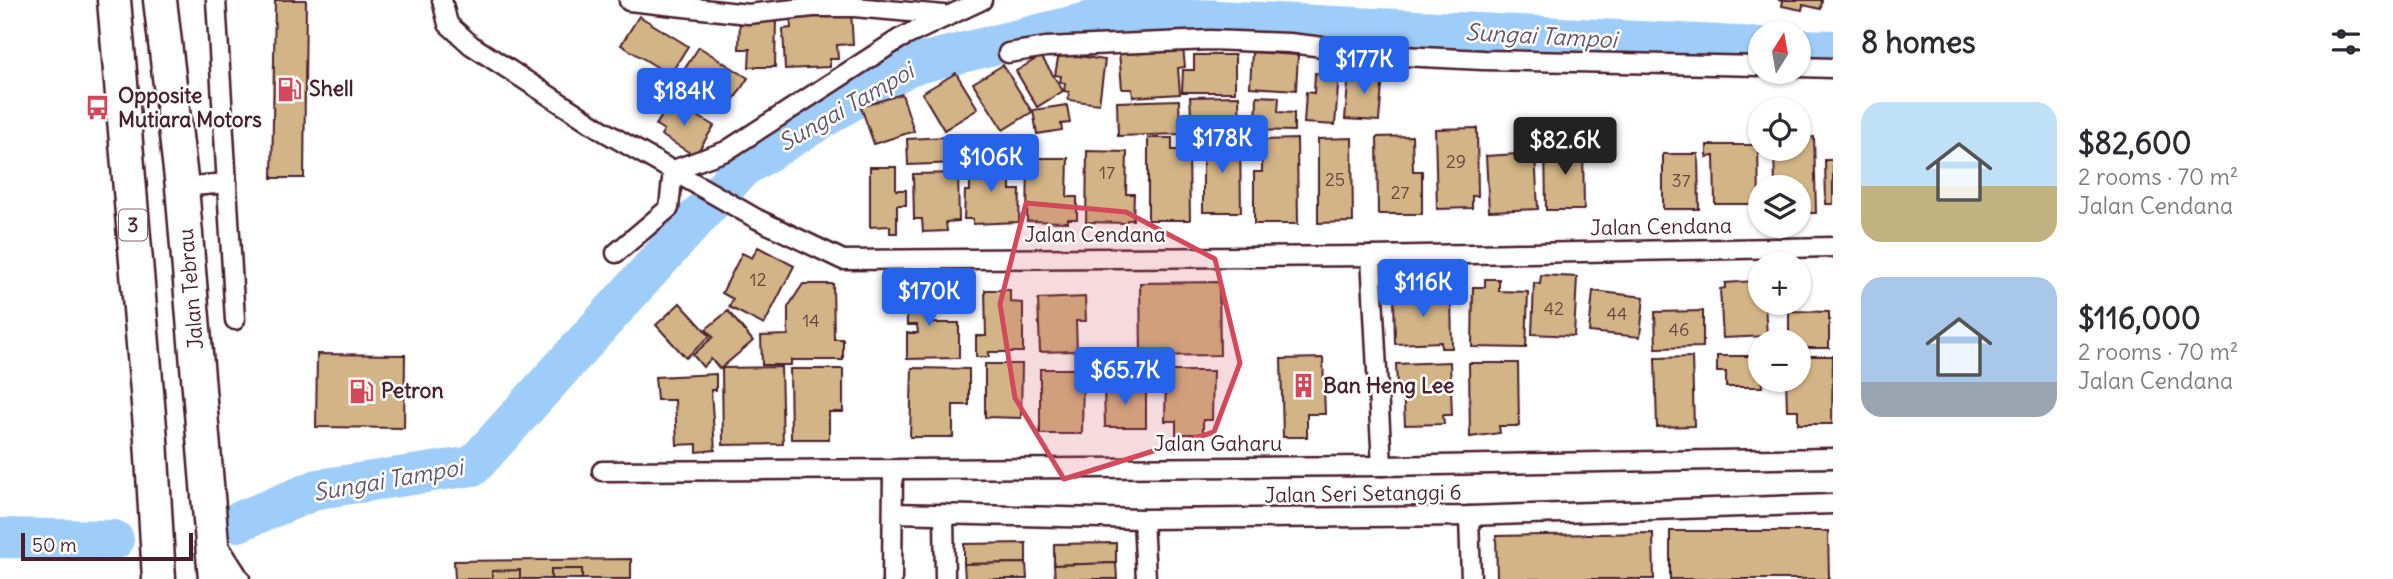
<!DOCTYPE html>
<meta charset="utf-8">
<style>
:root{--surface:#fff;--page:#f7f7f7;--text:#2b2b33;--muted:#7c7c81;--accent:#2563eb}
body{margin:0;font-family:Delius,sans-serif;background:var(--page);color:var(--text);height:100vh;display:flex;flex-direction:column;font-size:26px;white-space:nowrap}
*{box-sizing:border-box;margin:0}
p{font-size:23px;color:var(--muted)}
.icon{flex:none;width:38px;height:38px;fill:none;stroke:currentColor;stroke-width:2;stroke-linecap:round;stroke-linejoin:round}
.map{position:relative;flex:1;overflow:hidden}
.side{display:flex;flex-direction:column;background:var(--surface);width:560px}
.side>*{flex:none}
.needle{width:46px;rotate:11deg}
.buttons{position:absolute;left:1748px;top:21px;display:grid;gap:14px}
.buttons a{display:grid;place-items:center;width:63px;height:63px;border-radius:50%;background:var(--surface);box-shadow:0 2px 5px #0004;font-size:35px}
.scale{position:absolute;left:21px;bottom:18px;width:172px;box-sizing:border-box;padding-left:7px;border:4px solid #4a1f2b;border-top:0;font-size:19px;line-height:24px;white-space:nowrap;color:#4a1f2b;-webkit-text-stroke:5px #fff;paint-order:stroke}
.price{position:absolute;translate:-50% -60px;padding:0 16px;border-radius:7px;background:var(--accent);color:#fff;font-size:23px;line-height:46px;filter:drop-shadow(0 2px 4px #0008)}
.price::after{content:'';position:absolute;left:50%;top:42px;width:21px;height:16px;margin-left:-10px;background:inherit;clip-path:polygon(0 0,100% 0,50% 100%)}
.price.selected{background:#222;color:#fff}
ul{padding:0;list-style:none}
li{display:flex;align-items:center;gap:21px;height:175px;padding:0 28px}
li span{display:grid;place-items:center;flex:none;width:196px;height:140px;border-radius:21px;color:#555}
li>.icon{margin-inline-start:auto}
span .icon{width:84px;height:84px;fill:#fffc;stroke-width:1}
li b{font-size:30px}
h2{display:flex;justify-content:space-between;align-items:center;height:84px;padding:0 28px;font-size:30px}
main{display:flex;flex:1;min-height:0}
.map>svg:first-child{display:block}
.lines{fill:none;stroke-linecap:round;stroke-linejoin:round}
.river{stroke:#9fcdfa;stroke-width:40}
.building{fill:#d2b486;stroke:#4a1f2b;stroke-width:2}
.street-casing{stroke:#4a1f2b;stroke-width:23}
.highway-casing{stroke:#4a1f2b;stroke-width:37}
.street{stroke:#fff;stroke-width:18}
.highway{stroke:#fff;stroke-width:32}
.marked{fill:#d1495b;fill-opacity:0.2;stroke:#d1495b;stroke-width:5;stroke-linejoin:round}
.labels{text-anchor:middle;stroke-width:5;stroke-linejoin:round;paint-order:stroke}
.number-label{font-size:18px;fill:#6c4442}
.shield{fill:#fff;stroke:#80626b;stroke-width:2}
.shield-label{font-size:19px;font-weight:bold;fill:#4a1f2b}
.poi-label{font-size:21px;font-weight:bold;fill:#4a1f2b;stroke:#fff;text-anchor:start}
.street-label{font-size:21px;fill:#4a1f2b;stroke:#fff}
.water-label{font-size:23px;font-style:italic;fill:#645369;stroke:#fff}
</style>
<main>
<div class="map">
<svg width="1833" height="579" viewBox="0 0 1833 579">
<rect width="100%" height="100%" fill="#fff"/>
<filter id="ink" filterUnits="userSpaceOnUse"><feTurbulence type="fractalNoise" baseFrequency=".0143" numOctaves="2"/><feDisplacementMap in="SourceGraphic" scale="14" xChannelSelector="R" yChannelSelector="G"/><feConvolveMatrix kernelMatrix="1 2 1 2 8 2 1 2 1" color-interpolation-filters="sRGB"/></filter>
<g filter="url(#ink)">
<g class="lines">
<g class="river">
<path d="M1799,49L1833,50"/>
<path d="M238,522L318,489L473,466L742,168L908,66L1116,15L1760,47"/>
<path d="M0,538L114,540"/>
</g>
</g>
<g class="building">
<path d="M275,0H306L304,178H272Z"/>
<path d="M1778,0H1822L1821,9L1803,5L1802,10L1782,6L1783,1Z"/>
<path d="M851,10L853,44L837,45L838,59H830V67L785,69L783,29L791,28L790,13Z"/>
<path d="M639,16L688,46L670,75L621,45Z"/>
<path d="M740,18L776,19L775,67H749L750,49H739Z"/>
<path d="M699,47L748,78L727,110L678,79Z"/>
<path d="M1183,47L1185,67L1178,68L1180,94L1133,97L1132,89H1122L1119,52Z"/>
<path d="M1252,52L1298,55L1296,90L1250,87Z"/>
<path d="M1059,53L1105,60L1099,104L1068,100L1069,92L1064,91L1065,83L1060,82L1061,76L1055,75Z"/>
<path d="M1194,55H1235V92H1182L1183,70H1194Z"/>
<path d="M1041,56L1063,91L1037,107L1016,71Z"/>
<path d="M1003,65L1032,112L1003,130L973,83Z"/>
<path d="M1349,72L1383,74L1379,121L1345,119Z"/>
<path d="M956,73L978,109L944,130L922,93Z"/>
<path d="M1315,73L1339,75L1335,125L1304,123L1306,92L1314,93Z"/>
<path d="M902,94L914,131L874,144L861,107Z"/>
<path d="M1239,96L1240,130L1192,131L1190,97Z"/>
<path d="M1257,96L1279,97L1278,112L1294,113V131L1256,130Z"/>
<path d="M672,100L714,126L695,156L661,135L664,130L656,125Z"/>
<path d="M1179,100L1180,134L1118,136L1117,102Z"/>
<path d="M1067,105L1070,123L1061,124L1062,130L1037,134L1033,110Z"/>
<path d="M1477,128L1478,196H1472V208L1437,209L1435,129Z"/>
<path d="M1412,136L1413,171H1422V214H1378L1377,137Z"/>
<path d="M946,137L947,153H958V163L908,165L907,139Z"/>
<path d="M1814,137L1816,213H1799V187H1775L1774,149H1799V138Z"/>
<path d="M1148,138H1172V150H1189L1190,220H1148Z"/>
<path d="M1203,138H1240L1241,212H1203Z"/>
<path d="M1352,138L1353,222L1318,223V139Z"/>
<path d="M1297,139L1298,224H1254V172H1262V140Z"/>
<path d="M1583,144L1584,210H1546L1545,145Z"/>
<path d="M1707,145H1758L1759,204H1715L1714,156L1707,157Z"/>
<path d="M1087,151L1127,152L1126,194H1134L1133,220H1127L1126,223L1086,222Z"/>
<path d="M1535,153L1538,209L1489,211L1486,156Z"/>
<path d="M1663,154H1698L1699,209H1663Z"/>
<path d="M1028,158H1068L1067,197H1077V219H1068V222L1027,221Z"/>
<path d="M970,160L1010,161V190H1020L1019,222L973,224V219H964L965,191H970Z"/>
<path d="M1825,160H1833V204H1826Z"/>
<path d="M870,167H896V190H906V205H897V233H890V226L870,227Z"/>
<path d="M958,173L959,221L946,222L947,231L923,232L922,219H914L913,174Z"/>
<path d="M758,247L794,266L764,325L729,307L733,299L722,293L742,253L752,258Z"/>
<path d="M1541,275L1577,277L1574,336L1532,334L1534,283L1540,284Z"/>
<path d="M1485,279H1499V291L1528,292L1526,348L1472,347L1473,287H1485Z"/>
<path d="M1755,281V288H1760V303H1765L1767,336L1723,338L1720,289L1725,288V283Z"/>
<path d="M1219,282L1220,355L1141,356L1140,283Z"/>
<path d="M803,284H833L834,339H843V360H791V365H762L761,336L788,335V307Z"/>
<path d="M906,285H931V323H959V358L907,359V333H918L917,325H907Z"/>
<path d="M985,290H1010V302L1023,303V352H989V357H976V336H986Z"/>
<path d="M1593,291L1644,297L1640,337L1589,332Z"/>
<path d="M1451,294L1452,348H1441V342L1395,344L1394,295Z"/>
<path d="M1085,297L1086,321H1076L1077,351L1040,352L1038,299Z"/>
<path d="M680,303L710,336L686,358L656,325Z"/>
<path d="M728,311L753,341L720,369L711,359L703,367L693,355L713,337L706,329Z"/>
<path d="M1703,311V347L1656,348L1655,312Z"/>
<path d="M1789,311L1829,312V348H1799V341H1789Z"/>
<path d="M317,354L405,355L404,428L316,427Z"/>
<path d="M1717,356H1760L1762,387H1726V372H1717Z"/>
<path d="M1799,356H1833L1832,424H1798V410H1787L1786,380H1799Z"/>
<path d="M1692,357L1694,426L1657,427L1655,358Z"/>
<path d="M1323,358L1325,414H1307V437H1283L1281,359Z"/>
<path d="M1450,362L1452,415H1443L1444,424L1405,425L1403,387H1397L1396,364Z"/>
<path d="M1469,363H1518L1519,426H1499L1500,433L1470,437Z"/>
<path d="M985,364H1022L1021,418L985,417Z"/>
<path d="M781,367L783,444L723,445L722,368Z"/>
<path d="M912,368L969,369V405H953V437H910Z"/>
<path d="M790,369H843V412H829V439H791Z"/>
<path d="M1040,369H1083L1082,434H1040Z"/>
<path d="M1166,371H1213L1212,420H1203V434H1176V421H1165Z"/>
<path d="M716,374V390H711L715,450L697,452V444L677,445L675,400H657L655,377Z"/>
<path d="M1146,386V427H1105L1104,387Z"/>
<path d="M1670,531H1828L1829,579H1670Z"/>
<path d="M1653,533L1654,579H1497L1496,536Z"/>
<path d="M1026,543V563L964,564V544Z"/>
<path d="M1116,543V563L1054,565V544Z"/>
<path d="M631,559V579H455L454,561Z"/>
<path d="M1026,563L1027,579H965L964,564Z"/>
<path d="M1116,563L1117,579H1055L1054,565Z"/>
<rect x="551" y="569" width="31" height="10"/>
<path d="M520,570V579H492V571Z"/>
</g>
<g class="lines">
<defs>
<g id="street">
<path d="M216,0L235,320"/>
<path d="M442,0L448,24L471,45L605,132L757,219L843,260L1371,256L1833,247"/>
<path d="M629,1L748,14L813,7H854L944,15"/>
<path d="M1008,53L1046,47L1210,40L1289,43L1402,56L1483,60L1760,66"/>
<path d="M1799,67L1833,68"/>
<path d="M182,187L227,183"/>
<path d="M616,253L669,208L673,170L726,151L899,39L982,0"/>
<path d="M1371,256L1382,466"/>
<path d="M602,471L1382,466L1833,458"/>
<path d="M893,513L1143,519L1469,516L1833,504"/>
<path d="M944,514L945,579"/>
<path d="M1469,516L1471,579"/>
<path d="M1143,519L1146,579"/>
<path d="M217,543L240,579"/>
<path d="M892,579L893,470"/>
</g>
<g id="highway">
<path d="M114,0L151,439L159,579"/>
<path d="M160,0L182,187L215,579"/>
</g>
</defs>
<use href="#street" class="street-casing"/>
<use href="#highway" class="highway-casing"/>
<use href="#street" class="street"/>
<use href="#highway" class="highway"/>
</g>
</g>
<path class="marked" d="M1026,203L1126,212L1215,259L1240,363L1214,432L1064,479L1015,398L1000,304Z"/>
<defs>
<symbol id="fuel-bare" viewBox="-9 -9 18 18"><path d="M-5.5-6h7V0h2V4h1.3V-2.5L3-4.5l.8-.8L6-3V5H2.5V1h-1V6h-7ZM-4.2-4.7v3.2H.2V-4.7Z" fill="#d1495b" stroke="#fff" stroke-width="2.5" paint-order="stroke"/></symbol>
<symbol id="bus-bare" viewBox="-9 -9 18 18"><path d="M-5-6H5V4H4V6H2V4H-2V6H-4V4H-5ZM-3.5-4V0h7V-4ZM-3.5 1.2v1.5H-2V1.2ZM2 1.2v1.5H3.5V1.2Z" fill="#d1495b" stroke="#fff" stroke-width="2.5" paint-order="stroke"/></symbol>
<symbol id="building-bare" viewBox="-9 -9 18 18"><path d="M-4-6H4V6H1V3H-1V6H-4ZM-2.5-4.3h1.7v1.8h-1.7ZM.8-4.3h1.7v1.8H.8ZM-2.5-1h1.7V.8h-1.7ZM.8-1h1.7V.8H.8Z" fill="#d1495b" stroke="#fff" stroke-width="2.5" paint-order="stroke"/></symbol>
</defs>
<g fill-rule="evenodd">
<use href="#fuel-bare" x="272" y="72" width="35" height="35"/>
<use href="#bus-bare" x="80" y="90" width="35" height="35"/>
<use href="#building-bare" x="1286" y="368" width="35" height="35"/>
<use href="#fuel-bare" x="344" y="374" width="35" height="35"/>
</g>
<g class="labels">
<g class="number-label">
<text x="1456" y="168">29</text>
<text x="1107" y="179">17</text>
<text x="1335" y="186">25</text>
<text x="1681" y="187">37</text>
<text x="1400" y="199">27</text>
<text x="758" y="286">12</text>
<text x="1554" y="315">42</text>
<text x="1617" y="320">44</text>
<text x="811" y="327">14</text>
<text x="1679" y="336">46</text>
</g>
<rect class="shield" x="119" y="209.5" width="28" height="31" rx="5"/>
<g class="shield-label">
<text x="133" y="232">3</text>
</g>
<g class="poi-label">
<text x="309" y="96">Shell</text>
<text x="118" y="103">Opposite<tspan x="118" dy="24">Mutiara Motors</tspan></text>
<text x="1323" y="393">Ban Heng Lee</text>
<text x="381" y="398">Petron</text>
</g>
<g class="street-label">
<text transform="translate(1661 227) rotate(-1)" y="7">Jalan Cendana</text>
<text x="1095" y="242">Jalan Cendana</text>
<text transform="translate(191 289) rotate(-95)" y="7">Jalan Tebrau</text>
<text x="1218" y="451">Jalan Gaharu</text>
<text transform="translate(1363 494) rotate(-1)" y="7">Jalan Seri Setanggi 6</text>
</g>
<g class="water-label">
<text transform="translate(1541 36) rotate(3)" y="8">Sungai Tampoi</text>
<text transform="translate(846 107) rotate(-30)" y="8">Sungai Tampoi</text>
<text transform="translate(388 480) rotate(-10)" y="8">Sungai Tampoi</text>
</g>
</g>
</svg>
<div class="buttons">
<a><svg class="needle" viewBox="-14 -14 28 28"><path d="M0-13l5 13h-10z" fill="#e53935"/><path d="M0 13l5-13h-10z" fill="#7c7c81"/></svg></a>
<a><svg class="icon" aria-label="locate" viewBox="0 0 24 24"><circle cx="12" cy="12" r="6"/><path d="M12 2v4M12 18v4M2 12h4M18 12h4"/></svg></a>
<a><svg class="icon" aria-label="layers" viewBox="0 0 24 24"><path d="M12 4l9 5-9 5-9-5zM3 14l9 5 9-5"/></svg></a>
<a>+</a>
<a>−</a>
</div>
<div class="scale">50 m</div>
<b class="price" style="left:1364px;top:96px">$177K</b>
<b class="price" style="left:684px;top:128px">$184K</b>
<b class="price" style="left:1222px;top:175px">$178K</b>
<b class="price selected" style="left:1565px;top:177px">$82.6K</b>
<b class="price" style="left:991px;top:194px">$106K</b>
<b class="price" style="left:1423px;top:319px">$116K</b>
<b class="price" style="left:929px;top:328px">$170K</b>
<b class="price" style="left:1125px;top:407px">$65.7K</b>
</div>
<section class="side">
<h2>8 homes<svg class="icon" aria-label="filters" viewBox="0 0 24 24"><path d="M4 7h16M4 17h16"/><circle cx="9" cy="7" r="2"/><circle cx="15" cy="17" r="2"/></svg></h2>
<ul>
<li><span style="background:linear-gradient(#bfe0f5 60%,#c2b280 0)"><svg class="icon" aria-label="home" viewBox="0 0 24 24"><path d="M3 11l9-7 9 7M6 9v11h12V9"/></svg></span><div><b>$82,600</b><p>2 rooms · 70 m²</p><p>Jalan Cendana</p></div></li>
<li><span style="background:linear-gradient(#a9c7e8 75%,#9aa5b1 0)"><svg class="icon" aria-label="home" viewBox="0 0 24 24"><path d="M3 11l9-7 9 7M6 9v11h12V9"/></svg></span><div><b>$116,000</b><p>2 rooms · 70 m²</p><p>Jalan Cendana</p></div></li>
</ul>
</section>
</main>
